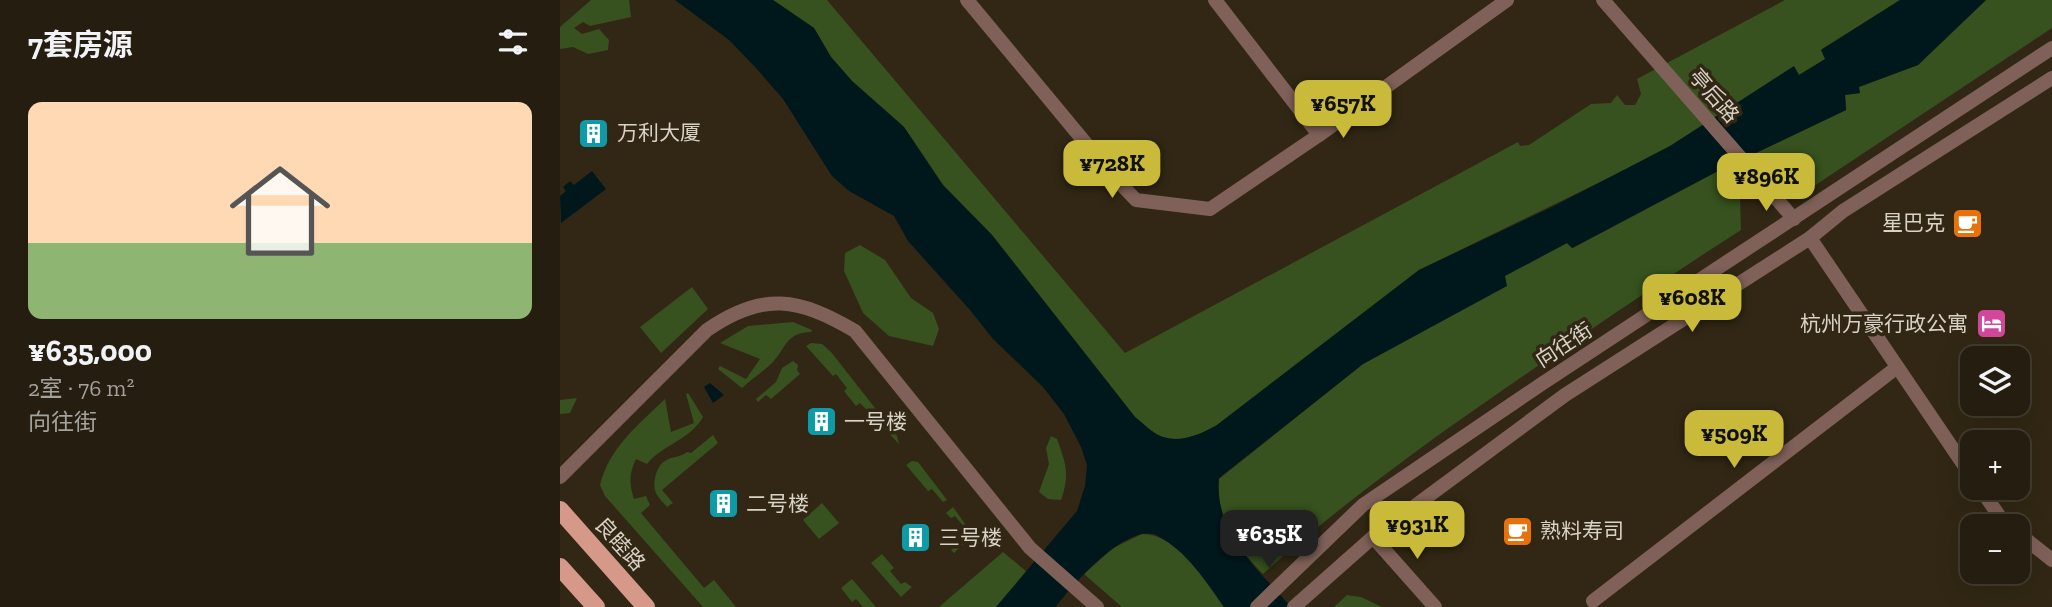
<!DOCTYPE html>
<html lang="zh">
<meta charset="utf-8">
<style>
:root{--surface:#251d0f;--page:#2d2618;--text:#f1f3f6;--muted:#a3a29e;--line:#423b2f;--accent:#c9ba3a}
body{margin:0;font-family:"Zilla Slab","Noto Sans SC",serif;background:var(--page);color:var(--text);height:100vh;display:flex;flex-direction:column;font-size:26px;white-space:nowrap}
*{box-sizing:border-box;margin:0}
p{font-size:23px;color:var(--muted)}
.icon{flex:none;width:38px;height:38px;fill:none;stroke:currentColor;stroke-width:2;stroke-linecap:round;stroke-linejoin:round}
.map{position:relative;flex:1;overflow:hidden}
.side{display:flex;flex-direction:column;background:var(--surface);width:560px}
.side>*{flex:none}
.controls{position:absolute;left:1400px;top:346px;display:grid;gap:14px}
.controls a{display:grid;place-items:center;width:70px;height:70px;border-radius:14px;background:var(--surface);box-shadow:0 7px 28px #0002,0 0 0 2px var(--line);font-size:35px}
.price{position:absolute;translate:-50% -60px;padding:0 16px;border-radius:14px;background:var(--accent);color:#111;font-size:23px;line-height:46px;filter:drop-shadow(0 2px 4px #0008)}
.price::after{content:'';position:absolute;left:50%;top:42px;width:21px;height:16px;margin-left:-10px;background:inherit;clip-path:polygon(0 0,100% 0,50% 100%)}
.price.active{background:#222;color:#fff}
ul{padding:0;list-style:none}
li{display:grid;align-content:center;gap:14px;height:371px;padding:0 28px}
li+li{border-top:2px solid var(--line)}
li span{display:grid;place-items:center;height:217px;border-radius:14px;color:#555}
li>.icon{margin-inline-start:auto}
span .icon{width:126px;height:126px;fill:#fffc;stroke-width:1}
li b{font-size:30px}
h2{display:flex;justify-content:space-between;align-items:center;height:84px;padding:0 28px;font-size:30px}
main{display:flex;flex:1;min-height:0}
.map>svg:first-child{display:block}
.green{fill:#37521e}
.water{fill:#00181c}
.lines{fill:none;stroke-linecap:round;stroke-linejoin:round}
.minor{stroke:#7f6159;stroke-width:14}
.tertiary{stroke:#7f6159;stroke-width:14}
.primary{stroke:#d69889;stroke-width:18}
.labels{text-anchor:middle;stroke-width:7;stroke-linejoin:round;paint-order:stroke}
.street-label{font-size:21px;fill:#d9d2c7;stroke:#312714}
.poi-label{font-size:21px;fill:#d9d2c7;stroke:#312714;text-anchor:start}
</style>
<main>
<section class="side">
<h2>7套房源<svg class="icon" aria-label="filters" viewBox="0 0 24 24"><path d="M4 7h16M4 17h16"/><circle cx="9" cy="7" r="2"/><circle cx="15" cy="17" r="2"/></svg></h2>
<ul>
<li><span style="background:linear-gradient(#ffd9b3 65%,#8fb573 0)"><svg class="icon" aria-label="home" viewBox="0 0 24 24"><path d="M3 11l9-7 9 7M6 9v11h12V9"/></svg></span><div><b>¥635,000</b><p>2室 · 76 m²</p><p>向往街</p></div></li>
</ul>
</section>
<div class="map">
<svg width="1492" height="607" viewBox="0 0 1492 607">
<rect width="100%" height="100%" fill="#312714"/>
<g class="green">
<path d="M31,0H69L71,17L30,26L23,22L14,28L22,34L39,29L49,40L48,50L28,54L13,47L0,49V27Z"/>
<path d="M213,0H267L565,353L958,142L960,146L969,145L1031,104L1051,103L1057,95L1065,105H1075L1081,94L1077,79L1225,0H1340L1262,49L1266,59L1239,75L1234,67L1112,145L1067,169L859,270L657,425C642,434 621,443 603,437C593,434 583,423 575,417L432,235L383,185L344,127L292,81L271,57L254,28Z"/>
<path d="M1426,0H1492V28L1245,192L1220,173L1180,198L1181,230C1109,276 1039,324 969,372C877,435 786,500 703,574C677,547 655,518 659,479L803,364L856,335L944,276L1007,243L1013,248L1158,171L1286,110L1285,95L1300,93L1298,87L1358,65Z"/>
<path d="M300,245L325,260L351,298L373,313L379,329L373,346L329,336L303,313L284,271L285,253Z"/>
<path d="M132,287L148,309L101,353L80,327Z"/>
<path d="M233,322L252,330L251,332C226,333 227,346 213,362C204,371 192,379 182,388L158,369L160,366L186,379L200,359L160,343L188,326Z"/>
<path d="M251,343L262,344L271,352L337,436L339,444L300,403L296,406L284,391L287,388L276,374L273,376L246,346Z"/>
<path d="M233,361L238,365L237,370L240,374L211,399L206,395L198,402L196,399L216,382L222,368Z"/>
<path d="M128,393L143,417C130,440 102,445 87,464L76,459C69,473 69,484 74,499L86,496L90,505L81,513L144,588L154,580L176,607H143L45,496L40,485C49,448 78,425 105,399L111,432L134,423L126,394Z"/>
<path d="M17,398L10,413L0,414V400Z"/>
<path d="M153,435L158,443L102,490L113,503L107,507C104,503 98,498 96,493C92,484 96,466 105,461C112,456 119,458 127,452L131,453Z"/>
<path d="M491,436L497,439C506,463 510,475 501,500L488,499L479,492L489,464L486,448Z"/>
<path d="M352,461L358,462L387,500L383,502L372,489L368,491L346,465Z"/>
<path d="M262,503L279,523L259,539L243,520Z"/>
<path d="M393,507L413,535L394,553L391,550L410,534L395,516L391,518L386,513Z"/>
<path d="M582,534C618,534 645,580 664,607H562L524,574L553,548Z"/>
<path d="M443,552L467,572L436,607H379Z"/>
<path d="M322,554L334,568L330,571L341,584L345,582L352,587L341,597L311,563Z"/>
<path d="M292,579L316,607H303L296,599L292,602L281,588Z"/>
<path d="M787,595L801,597L822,607H774Z"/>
</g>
<g class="water">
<path d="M115,0H213L254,28L271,57L292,81L344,127L383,185L432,235L575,417C583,423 593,434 603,437C621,443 642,434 657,425L859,270L994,206L1110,146L1234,66L1239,75L1265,59L1261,50L1340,0H1426L1358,65L1299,87L1300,93L1285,95L1286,110L1158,171L1012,248L1007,243L945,276L947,286L803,364L659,478C654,533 698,569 731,607H664C645,580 627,552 598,536C569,520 511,586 496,607H436L517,511L525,486L527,465L521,447L504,414L483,387L433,339L410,310L348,241L334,216L289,191L272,176L223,99L196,68L169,40Z"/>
<path d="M32,171L46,189L1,223L0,196L6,191L3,187L10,181L14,185Z"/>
<path d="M150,383L164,395L153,403L144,387Z"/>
</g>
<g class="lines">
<g class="minor">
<path d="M407,0L552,175L576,200L650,209L759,135"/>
<path d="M655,0L759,135L947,0"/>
<path d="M1250,238L1412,477"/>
<path d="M0,477L147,330C203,291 239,298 295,331L470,548L537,607"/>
<path d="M1420,488L1442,520L1450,527"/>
<path d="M1458,533L1492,560"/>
<path d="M813,537L875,607"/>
<path d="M1033,601L1336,368"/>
</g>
<g class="tertiary">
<path d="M1043,0L1234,219"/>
<path d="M697,607L803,505L983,383L1492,48"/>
<path d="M734,607L813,537L1005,395L1250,238L1283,211L1492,78"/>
</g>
<g class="primary">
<path d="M0,510L86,607"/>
<path d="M0,567L36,607"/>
</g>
</g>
<defs>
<symbol id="building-square" viewBox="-11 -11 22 22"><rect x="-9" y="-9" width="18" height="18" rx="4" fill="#0f9aa8" stroke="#312714"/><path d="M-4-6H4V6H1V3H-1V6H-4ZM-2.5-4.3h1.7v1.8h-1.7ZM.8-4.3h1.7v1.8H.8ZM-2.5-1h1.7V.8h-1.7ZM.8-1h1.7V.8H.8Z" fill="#fff"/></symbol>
<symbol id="cafe-square" viewBox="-11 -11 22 22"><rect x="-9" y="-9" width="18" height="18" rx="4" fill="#e8710a" stroke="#312714"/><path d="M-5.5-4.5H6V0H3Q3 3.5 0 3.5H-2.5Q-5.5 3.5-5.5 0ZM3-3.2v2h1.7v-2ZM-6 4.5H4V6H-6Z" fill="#fff"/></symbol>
<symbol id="hotel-square" viewBox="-11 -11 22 22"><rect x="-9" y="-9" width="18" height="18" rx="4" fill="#d1479c" stroke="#312714"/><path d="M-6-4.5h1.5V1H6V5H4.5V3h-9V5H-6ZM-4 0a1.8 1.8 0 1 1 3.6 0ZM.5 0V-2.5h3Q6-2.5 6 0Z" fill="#fff"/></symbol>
</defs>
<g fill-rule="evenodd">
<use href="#building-square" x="16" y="116" width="35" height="35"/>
<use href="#cafe-square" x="1390" y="206" width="35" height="35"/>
<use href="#hotel-square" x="1414" y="306" width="35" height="35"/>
<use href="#building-square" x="244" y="404" width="35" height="35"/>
<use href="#building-square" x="146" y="486" width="35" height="35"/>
<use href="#cafe-square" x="940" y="514" width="35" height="35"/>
<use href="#building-square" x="338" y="520" width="35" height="35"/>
</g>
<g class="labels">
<g class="street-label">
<text transform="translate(1154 96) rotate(49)" y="7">亭后路</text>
<text transform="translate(1004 345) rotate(-33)" y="7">向往街</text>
<text transform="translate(60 544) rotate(48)" y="7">良睦路</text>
</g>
<g class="poi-label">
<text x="57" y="140">万利大厦</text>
<text x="1385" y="230" text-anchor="end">星巴克</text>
<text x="1408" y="331" text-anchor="end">杭州万豪行政公寓</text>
<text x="284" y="429">一号楼</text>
<text x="186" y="511">二号楼</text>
<text x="980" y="538">熟料寿司</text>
<text x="379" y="545">三号楼</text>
</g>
</g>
</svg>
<div class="controls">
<a><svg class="icon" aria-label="layers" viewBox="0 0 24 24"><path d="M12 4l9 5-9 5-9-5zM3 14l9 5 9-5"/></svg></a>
<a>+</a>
<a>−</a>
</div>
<b class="price" style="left:783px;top:140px">¥657K</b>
<b class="price" style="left:552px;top:200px">¥728K</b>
<b class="price" style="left:1206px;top:213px">¥896K</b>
<b class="price" style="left:1132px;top:334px">¥608K</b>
<b class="price" style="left:1174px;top:470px">¥509K</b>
<b class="price" style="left:857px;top:561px">¥931K</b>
<b class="price active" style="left:709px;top:570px">¥635K</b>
</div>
</main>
